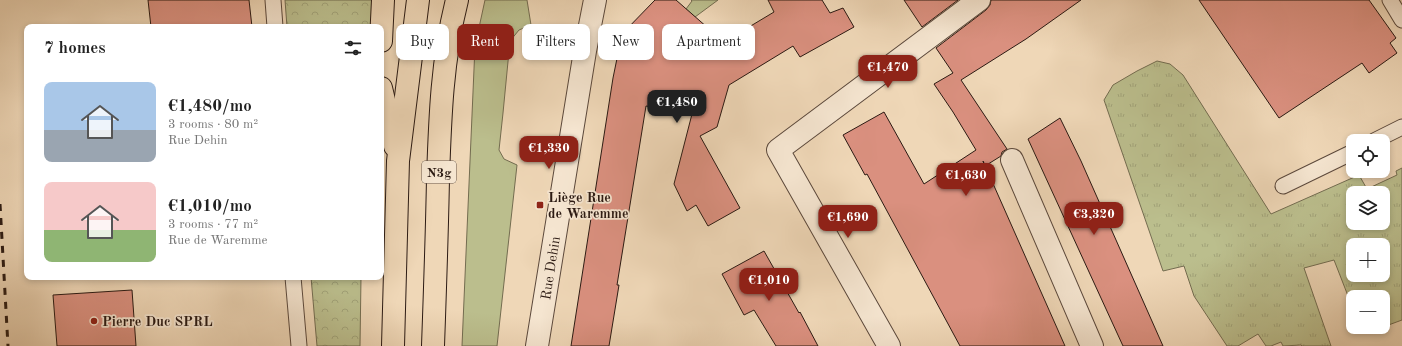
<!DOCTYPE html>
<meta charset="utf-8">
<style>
:root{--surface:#fff;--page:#f6f6f6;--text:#222;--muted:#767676;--accent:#8f2418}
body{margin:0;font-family:"Old Standard TT",serif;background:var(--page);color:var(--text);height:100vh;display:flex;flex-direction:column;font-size:15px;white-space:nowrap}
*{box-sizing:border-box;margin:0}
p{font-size:13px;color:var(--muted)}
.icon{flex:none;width:22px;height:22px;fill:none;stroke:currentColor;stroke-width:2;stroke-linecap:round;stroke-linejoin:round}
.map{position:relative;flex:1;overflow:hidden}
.details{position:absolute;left:24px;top:24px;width:360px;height:256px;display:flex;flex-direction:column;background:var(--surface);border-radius:8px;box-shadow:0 2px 6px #0003}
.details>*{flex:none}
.hud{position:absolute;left:396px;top:24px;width:380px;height:36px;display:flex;gap:8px}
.controls{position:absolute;left:1346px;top:134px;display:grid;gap:8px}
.controls a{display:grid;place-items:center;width:44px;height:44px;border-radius:8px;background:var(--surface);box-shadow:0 2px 6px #0003;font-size:20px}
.price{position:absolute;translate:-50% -34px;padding:0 9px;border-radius:8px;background:var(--accent);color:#fff;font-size:13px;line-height:26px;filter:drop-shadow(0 1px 2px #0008)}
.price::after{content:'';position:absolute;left:50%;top:24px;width:12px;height:9px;margin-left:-6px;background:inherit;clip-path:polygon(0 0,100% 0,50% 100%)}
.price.current{background:#222;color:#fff}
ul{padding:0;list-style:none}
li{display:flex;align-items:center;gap:12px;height:100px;padding:0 20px}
li span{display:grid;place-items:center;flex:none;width:112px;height:80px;border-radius:8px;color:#555}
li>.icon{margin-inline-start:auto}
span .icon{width:48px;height:48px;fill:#fffc;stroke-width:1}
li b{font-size:17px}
h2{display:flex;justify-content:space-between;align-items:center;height:48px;padding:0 20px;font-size:17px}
.tag{padding:0 14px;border-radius:8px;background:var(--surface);box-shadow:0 2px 6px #0003;font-size:14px;line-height:36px}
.tag.current{background:var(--accent);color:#fff}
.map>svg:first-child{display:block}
.green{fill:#bbbe8d;stroke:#736c50}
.forest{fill:url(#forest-crowns);stroke:#736c50}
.park{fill:url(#park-tufts);stroke:#736c50;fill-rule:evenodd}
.building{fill:#da907f;stroke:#2b1a13}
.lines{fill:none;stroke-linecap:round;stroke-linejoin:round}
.lane-casing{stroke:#5c493c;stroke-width:17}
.street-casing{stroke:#5c493c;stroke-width:24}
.primary-casing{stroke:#2b1a13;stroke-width:24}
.lane{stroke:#f5e5d0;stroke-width:15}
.street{stroke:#f5e5d0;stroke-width:22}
.primary{stroke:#efd7b7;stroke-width:22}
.rail{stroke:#2b1a13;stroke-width:3;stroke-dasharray:7 7;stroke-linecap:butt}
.poi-dot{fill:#8f2418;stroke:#f5e5d0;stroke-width:1.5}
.labels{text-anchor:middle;stroke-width:3.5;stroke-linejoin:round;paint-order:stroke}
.shield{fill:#f5e5d0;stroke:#68574c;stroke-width:1}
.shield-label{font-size:13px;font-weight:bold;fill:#2b1a13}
.poi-label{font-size:14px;font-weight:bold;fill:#2b1a13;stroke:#f5e5d0;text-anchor:start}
.street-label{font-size:14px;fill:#2b1a13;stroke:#f5e5d0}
</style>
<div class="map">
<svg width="1402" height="346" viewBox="0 0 1402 346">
<defs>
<pattern id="forest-crowns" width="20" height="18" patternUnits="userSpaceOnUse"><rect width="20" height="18" fill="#bbbe8d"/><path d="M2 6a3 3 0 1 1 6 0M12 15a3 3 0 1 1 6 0" fill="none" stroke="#a1a379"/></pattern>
<pattern id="park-tufts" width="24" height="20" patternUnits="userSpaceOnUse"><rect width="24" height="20" fill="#bbbe8d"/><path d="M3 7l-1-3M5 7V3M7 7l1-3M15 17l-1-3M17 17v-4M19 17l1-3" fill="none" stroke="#a1a379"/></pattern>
</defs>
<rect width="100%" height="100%" fill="#efd7b7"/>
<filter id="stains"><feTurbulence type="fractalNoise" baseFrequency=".005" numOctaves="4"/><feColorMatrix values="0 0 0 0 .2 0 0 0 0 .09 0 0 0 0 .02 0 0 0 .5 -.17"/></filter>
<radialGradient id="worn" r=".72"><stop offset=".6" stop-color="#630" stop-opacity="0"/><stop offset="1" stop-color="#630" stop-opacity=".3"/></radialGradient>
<g class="green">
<path d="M485,0H527L531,25L519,30L510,41L503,113L499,150L504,159L517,165L497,346H462L475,46Z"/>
<path d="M691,0H718L695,17L686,9L692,1Z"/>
</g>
<g class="forest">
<path d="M285,0H373L372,27H287Z"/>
<path d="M311,277H361L360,346H317Z"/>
</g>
<path class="park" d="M1157,61L1170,64L1183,75L1271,214L1359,175L1367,189L1397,175L1396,171L1402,168V320L1383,327V297H1353V300L1350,301L1334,260L1304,268L1331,346H1302L1301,345L1283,346L1281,342L1271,346H1266L1258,334L1238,346H1227L1194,296L1184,266L1163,271L1104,100L1113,85L1137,71ZM1353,193H1383V223H1353ZM1353,245H1383V275H1353Z"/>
<g class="building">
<path d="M148,0H249L252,27H151Z"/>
<path d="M655,0H676L724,42L774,12L768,0H822L830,13L843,8L854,27L800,57L793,46L729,85L717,127L700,136L740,208L708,226L696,205L687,211L674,184L692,114L646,106L617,285H619L609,346H571L613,78L622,34Z"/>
<path d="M904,0H958L922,27Z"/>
<path d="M991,0H1081L1026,39L961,80L1007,149L1002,152L1001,156L985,166L983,161L1065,346H960L867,174L865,175L843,135L884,112L924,184L976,150L953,112L934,84L953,73L936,48L986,10L990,5Z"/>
<path d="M1199,0H1369L1396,38L1390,43L1397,53L1369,73L1362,63L1279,118Z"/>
<path d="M1060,118L1081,161L1163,346H1123L1028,139Z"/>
<path d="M764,251L799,313L800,312L818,346H776L754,310L744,315L722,274Z"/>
<path d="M132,290L136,346H57L53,295Z"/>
</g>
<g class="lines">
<defs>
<g id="lane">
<path d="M273,0L275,27"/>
<path d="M1390,0L1402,20"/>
<path d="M1374,141L1402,127"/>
<path d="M1283,186L1353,152"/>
<path d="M293,277L299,346"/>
</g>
<g id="street">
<path d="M1012,160L1092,346"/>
<path d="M537,346L585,51L595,0"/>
<path d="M889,346L778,150L979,0"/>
</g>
<g id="primary">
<path d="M381,41L383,0"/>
<path d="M381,88L395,146"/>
<path d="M393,346L398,161L418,0"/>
<path d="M433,346C435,290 437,234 438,178C440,118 442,59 457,0"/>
</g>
</defs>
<use href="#lane" class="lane-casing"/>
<use href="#street" class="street-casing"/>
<use href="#primary" class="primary-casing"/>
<use href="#lane" class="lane"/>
<use href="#street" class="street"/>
<use href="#primary" class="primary"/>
<path class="rail" d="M0,204L8,346"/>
</g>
<g class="poi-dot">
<rect x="536" y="201" width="8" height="8" rx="2"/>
<circle cx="94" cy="321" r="4"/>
</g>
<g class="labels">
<rect class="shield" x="422" y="161" width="34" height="22" rx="3"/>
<g class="shield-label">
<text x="439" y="177">N3g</text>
</g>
<g class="poi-label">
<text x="548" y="202">Liège Rue<tspan x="548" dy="16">de Waremme</tspan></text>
<text x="102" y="326">Pierre Duc SPRL</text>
</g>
<g class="street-label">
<text transform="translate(550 268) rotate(-81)" y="5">Rue Dehin</text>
</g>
</g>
<rect width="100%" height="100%" filter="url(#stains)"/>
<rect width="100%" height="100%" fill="url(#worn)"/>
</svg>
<div class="controls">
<a><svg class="icon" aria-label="locate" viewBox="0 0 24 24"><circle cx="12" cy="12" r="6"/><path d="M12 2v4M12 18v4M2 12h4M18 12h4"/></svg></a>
<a><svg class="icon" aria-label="layers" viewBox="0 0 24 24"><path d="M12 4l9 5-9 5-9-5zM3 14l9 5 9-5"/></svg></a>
<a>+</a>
<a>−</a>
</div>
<b class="price" style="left:888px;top:89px">€1,470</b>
<b class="price current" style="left:677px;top:124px">€1,480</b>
<b class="price" style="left:549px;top:170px">€1,330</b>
<b class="price" style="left:966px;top:197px">€1,630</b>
<b class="price" style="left:1094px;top:236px">€3,320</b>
<b class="price" style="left:848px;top:239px">€1,690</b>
<b class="price" style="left:769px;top:302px">€1,010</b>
<div class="hud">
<a class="tag">Buy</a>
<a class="tag current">Rent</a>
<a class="tag">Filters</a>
<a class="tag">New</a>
<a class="tag">Apartment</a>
</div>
<section class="details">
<h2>7 homes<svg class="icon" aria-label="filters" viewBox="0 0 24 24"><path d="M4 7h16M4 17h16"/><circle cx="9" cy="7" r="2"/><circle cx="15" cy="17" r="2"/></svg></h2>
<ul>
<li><span style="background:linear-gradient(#a9c7e8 60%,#9aa5b1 0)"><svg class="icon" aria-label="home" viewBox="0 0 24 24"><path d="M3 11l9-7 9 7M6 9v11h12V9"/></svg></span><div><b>€1,480/mo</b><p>3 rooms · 80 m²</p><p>Rue Dehin</p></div></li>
<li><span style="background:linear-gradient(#f6c9c9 60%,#8fb573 0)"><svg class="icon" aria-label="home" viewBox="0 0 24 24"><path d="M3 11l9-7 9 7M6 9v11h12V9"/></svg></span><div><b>€1,010/mo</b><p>3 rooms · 77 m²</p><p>Rue de Waremme</p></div></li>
</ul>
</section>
</div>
